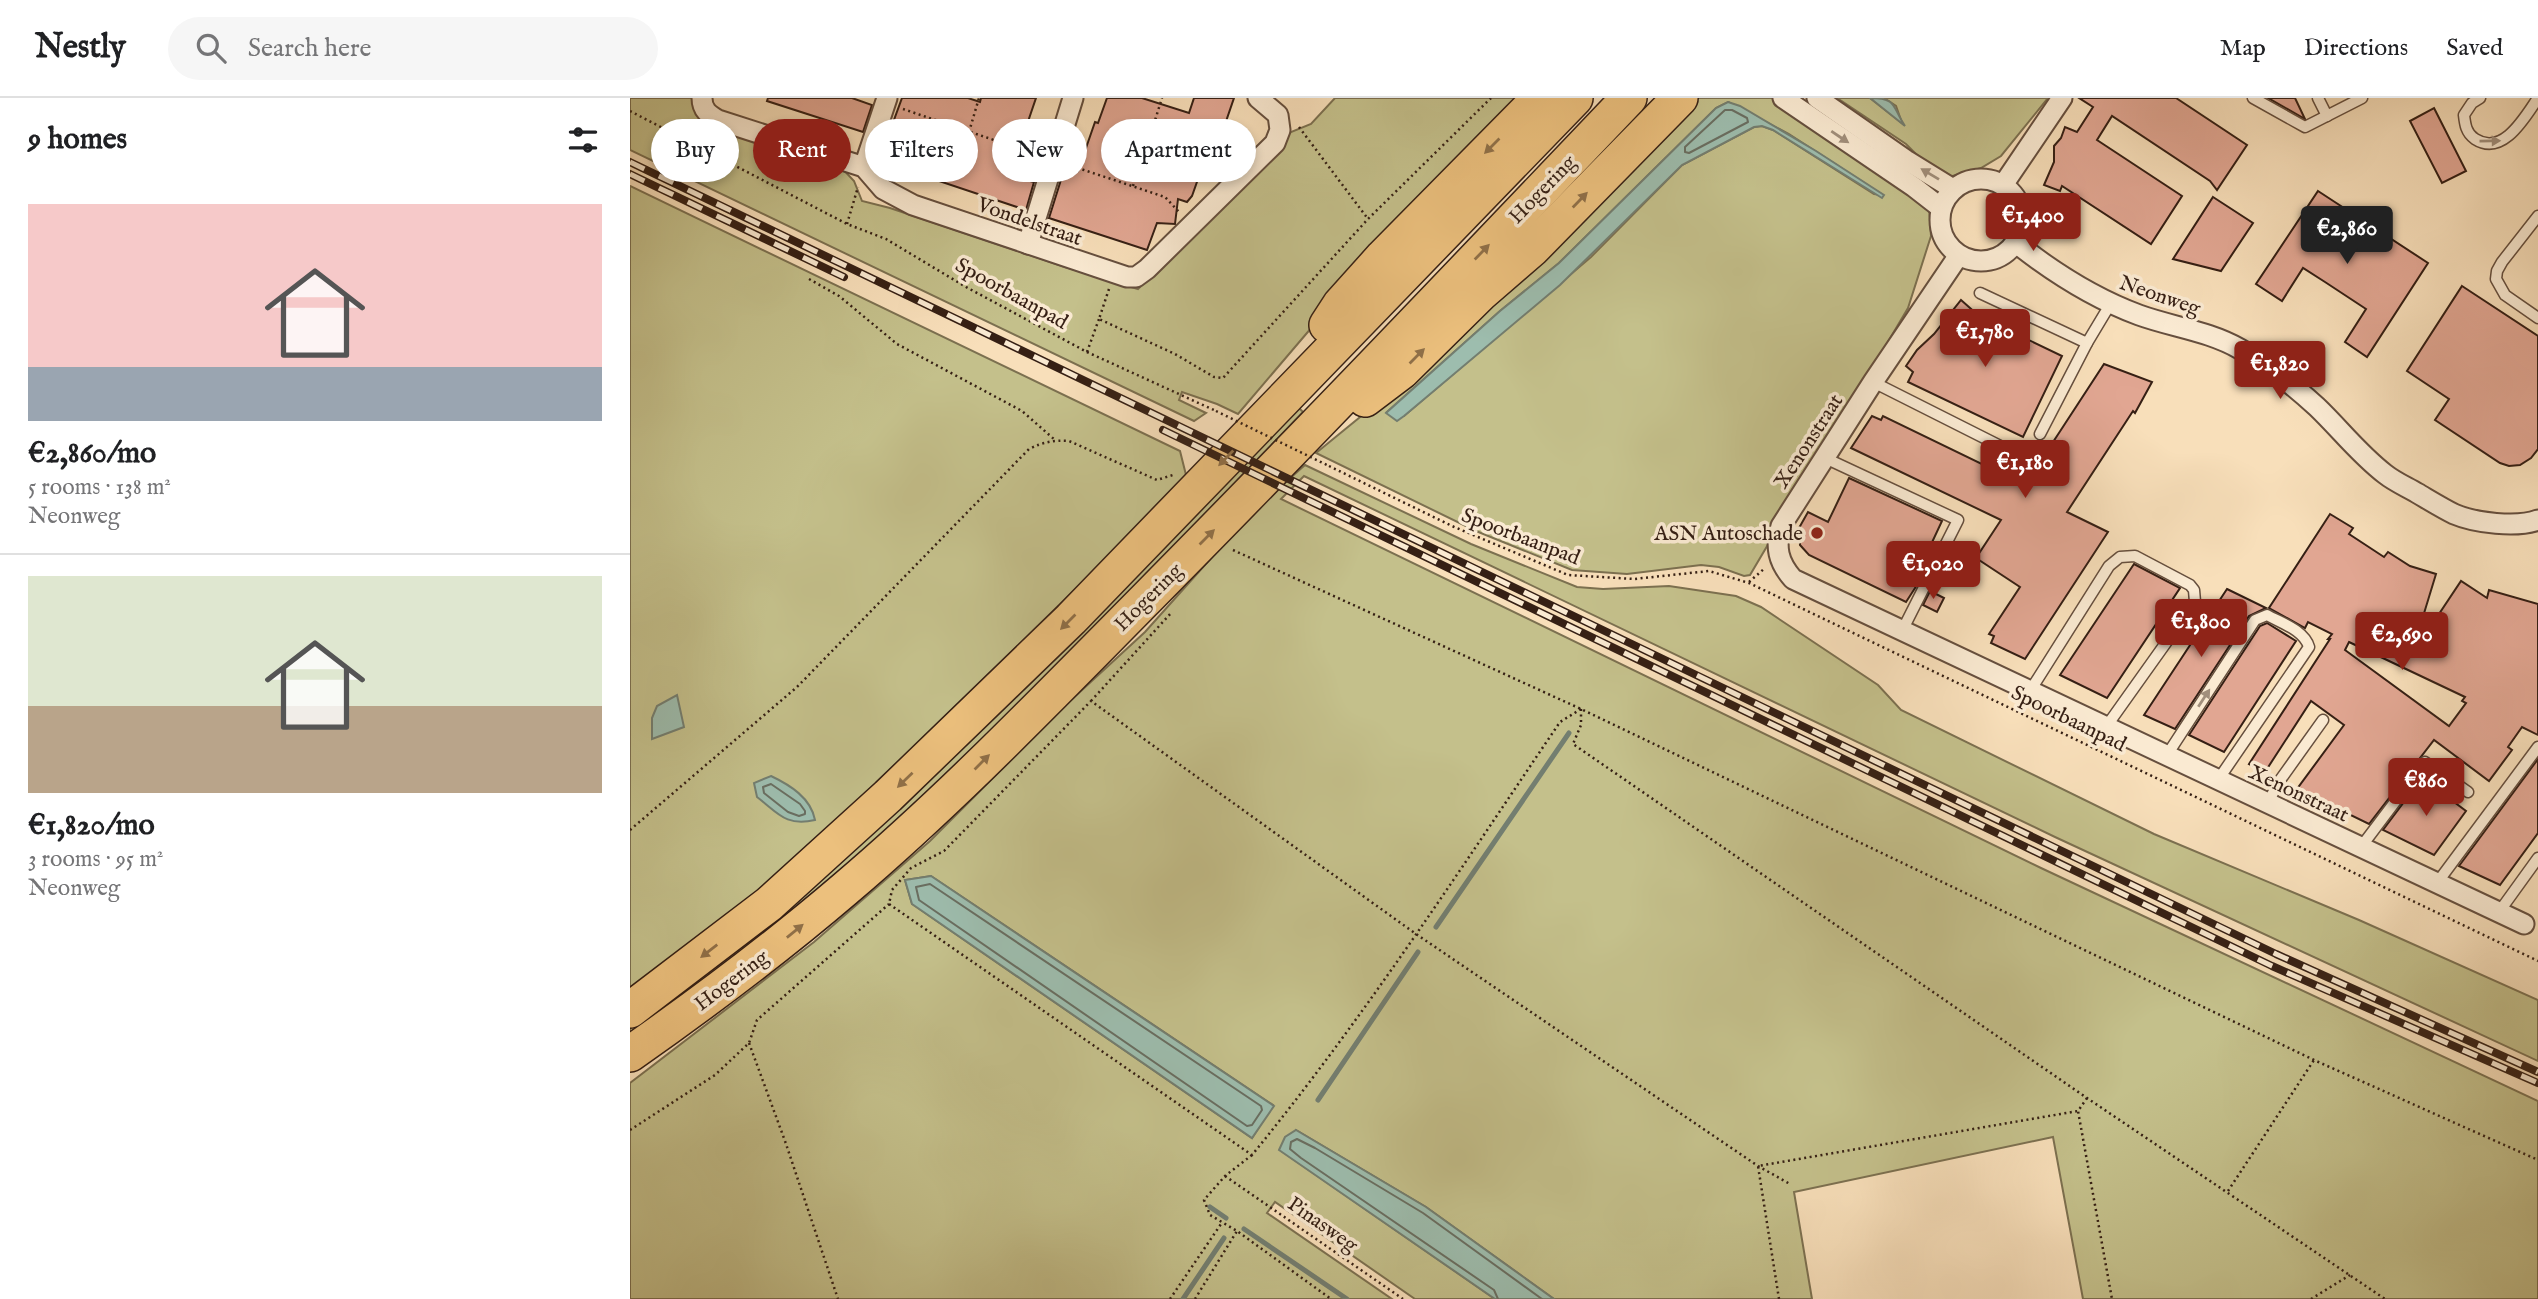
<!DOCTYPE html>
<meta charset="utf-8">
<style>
:root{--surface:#fff;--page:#f6f6f6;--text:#202124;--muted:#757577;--line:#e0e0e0;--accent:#8f2418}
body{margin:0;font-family:"IM FELL English",serif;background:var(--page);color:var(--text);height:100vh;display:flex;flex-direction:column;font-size:26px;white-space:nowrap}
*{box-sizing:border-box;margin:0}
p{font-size:23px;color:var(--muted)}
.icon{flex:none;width:38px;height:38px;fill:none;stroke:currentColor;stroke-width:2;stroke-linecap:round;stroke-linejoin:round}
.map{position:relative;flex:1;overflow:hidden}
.panel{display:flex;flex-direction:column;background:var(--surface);width:630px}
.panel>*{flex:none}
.top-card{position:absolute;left:21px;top:21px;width:665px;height:63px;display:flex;gap:14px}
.price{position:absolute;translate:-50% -60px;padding:0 16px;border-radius:7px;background:var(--accent);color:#fff;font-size:23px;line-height:46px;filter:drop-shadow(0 2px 4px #0008)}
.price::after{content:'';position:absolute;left:50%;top:42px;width:21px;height:16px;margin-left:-10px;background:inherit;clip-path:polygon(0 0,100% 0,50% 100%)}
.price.on{background:#222;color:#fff}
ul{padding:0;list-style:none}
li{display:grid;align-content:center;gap:14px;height:371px;padding:0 28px}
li+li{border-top:2px solid var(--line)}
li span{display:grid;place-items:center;height:217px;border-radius:0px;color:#555}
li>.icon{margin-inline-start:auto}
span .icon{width:126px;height:126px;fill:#fffc;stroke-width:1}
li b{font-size:30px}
h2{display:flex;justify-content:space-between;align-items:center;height:84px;padding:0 28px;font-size:30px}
.chip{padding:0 24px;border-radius:32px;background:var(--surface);box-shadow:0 4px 10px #0003;font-size:24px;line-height:63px}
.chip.on{background:var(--accent);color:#fff}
header{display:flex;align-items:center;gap:42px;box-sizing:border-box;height:98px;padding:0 35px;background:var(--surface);border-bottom:2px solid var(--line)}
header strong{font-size:33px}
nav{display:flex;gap:38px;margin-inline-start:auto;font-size:24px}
.search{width:490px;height:63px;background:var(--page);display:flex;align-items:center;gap:18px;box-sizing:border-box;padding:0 24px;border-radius:38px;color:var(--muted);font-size:26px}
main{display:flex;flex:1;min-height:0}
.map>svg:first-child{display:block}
.green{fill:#c4c08b;stroke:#7c7050;stroke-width:2;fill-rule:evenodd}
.water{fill:#9dbdae;stroke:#737e70;stroke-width:2}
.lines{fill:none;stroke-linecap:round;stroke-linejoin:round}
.shore{stroke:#696e61;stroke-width:2}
.stream{stroke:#737e70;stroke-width:5}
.building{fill:#e1a692;stroke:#351f14;stroke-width:2;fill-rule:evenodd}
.lane-casing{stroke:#664f3e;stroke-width:13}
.street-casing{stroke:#664f3e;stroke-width:23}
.highway-casing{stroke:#351f14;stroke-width:38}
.path{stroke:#351f14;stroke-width:2.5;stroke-dasharray:2 3.5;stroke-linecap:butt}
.lane{stroke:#faead2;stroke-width:10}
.street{stroke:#faead2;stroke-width:19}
.highway{stroke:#ecc07d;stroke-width:35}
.rail-casing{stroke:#351f14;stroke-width:8}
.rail{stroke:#faead2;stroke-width:5;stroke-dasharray:16;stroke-linecap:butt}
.path-bridge{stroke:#351f14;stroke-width:2.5;stroke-dasharray:2 3.5;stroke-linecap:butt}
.oneway{fill:#a18f7c}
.oneway2{fill:#907048}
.poi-dot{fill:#8f2418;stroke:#faead2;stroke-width:2.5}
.labels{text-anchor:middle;stroke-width:7;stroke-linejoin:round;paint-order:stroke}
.street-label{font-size:21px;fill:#351f14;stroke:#faead2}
.poi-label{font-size:21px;fill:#351f14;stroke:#faead2;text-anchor:end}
</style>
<header>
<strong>Nestly</strong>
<div class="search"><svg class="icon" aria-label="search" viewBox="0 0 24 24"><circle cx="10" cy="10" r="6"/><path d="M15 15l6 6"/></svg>Search here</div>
<nav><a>Map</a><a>Directions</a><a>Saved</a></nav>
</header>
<main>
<section class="panel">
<h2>9 homes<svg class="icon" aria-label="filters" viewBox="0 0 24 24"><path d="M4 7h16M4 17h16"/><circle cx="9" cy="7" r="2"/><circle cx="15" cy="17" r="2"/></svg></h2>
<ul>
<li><span style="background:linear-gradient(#f6c9c9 75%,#9aa5b1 0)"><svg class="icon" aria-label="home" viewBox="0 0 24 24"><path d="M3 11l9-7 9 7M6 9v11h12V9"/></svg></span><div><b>€2,860/mo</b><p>5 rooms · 138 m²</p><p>Neonweg</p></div></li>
<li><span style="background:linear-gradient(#dfe7d0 60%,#b9a48a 0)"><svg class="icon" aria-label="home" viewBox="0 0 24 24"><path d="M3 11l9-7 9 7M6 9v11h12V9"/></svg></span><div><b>€1,820/mo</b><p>3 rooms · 95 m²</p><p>Neonweg</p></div></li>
</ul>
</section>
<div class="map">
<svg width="1908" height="1201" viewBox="0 0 1908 1201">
<rect width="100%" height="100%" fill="#f8dfba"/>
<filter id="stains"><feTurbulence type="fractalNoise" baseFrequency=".00286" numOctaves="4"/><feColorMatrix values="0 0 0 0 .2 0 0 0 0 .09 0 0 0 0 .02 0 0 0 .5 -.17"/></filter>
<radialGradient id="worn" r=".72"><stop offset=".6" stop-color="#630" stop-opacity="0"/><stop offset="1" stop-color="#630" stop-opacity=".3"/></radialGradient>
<g class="green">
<path d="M0,0H63L209,67L224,83L232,103L260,110L435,169L508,191L661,34L681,26L705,0H900L711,195L608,316L587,306L552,294L549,302L576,315L564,323L0,52Z"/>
<path d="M1060,0H1142L1299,109L1301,138L1278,210L1120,477L1114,478L1089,469L1071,467L997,476L942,472L846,433L686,355L735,315ZM1098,4L1159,36L1253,97L1244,96L1143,32L1132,28L1124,29L1052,67L961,159L774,318L757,314L870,213L929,165L1086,10Z"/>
<path d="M1207,0H1240L1272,25L1266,8L1254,0H1418L1371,58L1351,70L1319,79L1301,71L1276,46Z"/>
<path d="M0,88L550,353L557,381L305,629L124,800L0,897Z"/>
<path d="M669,310L673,314L337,665L278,721L0,947V927Z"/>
<path d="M675,367L841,446L947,489L973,491L1039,488L1106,498L1131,509L1248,587L1271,612L1524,736L1729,822L1908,902V963L1425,739L674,378L651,401L1411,770L1908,1003V1201H1453L1423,1039L1164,1094L1182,1201H924L796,1109L666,1032L650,1052L865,1201H785L645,1104L637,1115L762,1201H0V985L184,844L300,743L439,604L515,534L625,411ZM301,778L643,1007L622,1040L282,806L275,782Z"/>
</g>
<g class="water">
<path d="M1240,0C1268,0 1262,9 1275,28Z"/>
<path d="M1098,4L1110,8L1186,53L1254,97L1252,100L1143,32L1132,28L1124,29L1052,67L930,187L774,318L767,323L756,315L870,213L929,165L1086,10Z"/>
<path d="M47,597L54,629L22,641V620L27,608Z"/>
<path d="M141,678C160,687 181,700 185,722C156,729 148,715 127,699L124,685Z"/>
<path d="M301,778L644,1008L622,1040L282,806L275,782Z"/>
<path d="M666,1032L796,1109L924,1201H865L649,1052L655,1039Z"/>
</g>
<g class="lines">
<g class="shore">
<path d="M1095,12H1102L1117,20L1118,24L1059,55L1055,54V49Z"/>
<path d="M141,686L170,706L175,713V716L169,718L158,714L134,695L133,689Z"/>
<path d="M300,786L631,1008L632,1012L622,1027L617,1028L289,802L286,789Z"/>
<path d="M868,1201L864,1192L671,1060L660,1051L661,1044L667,1041L685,1050L793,1115L912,1201"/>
</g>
<g class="stream">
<path d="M806,829L939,635"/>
<path d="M688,1002L788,854"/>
<path d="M580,1109L596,1120"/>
<path d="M614,1131L717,1201"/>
<path d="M553,1201L594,1140"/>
</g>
</g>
<g class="building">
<path d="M138,0H222L242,7L233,34L137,3Z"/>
<path d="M272,0H338L350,4L351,0H406L388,53L407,59L400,83L404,84L396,112L249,63Z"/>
<path d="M477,0H512L559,15L564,0H604L592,35L585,33L562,98L557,104L548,101L545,126L527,125L517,152L419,120L435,69L448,73L465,24L468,25Z"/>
<path d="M1449,0H1546L1617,47L1587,92L1580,83L1482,18L1467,42L1552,98L1521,146L1432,88L1430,93L1414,87L1424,64V48L1431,40L1435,29L1447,34L1463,9Z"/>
<path d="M1638,0H1665L1675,21Z"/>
<path d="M1804,10L1836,73L1812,85L1780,23Z"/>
<path d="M1688,93L1798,165L1737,259L1715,244L1736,211L1695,184L1673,170L1652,203L1626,186Z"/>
<path d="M1583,99L1623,125L1591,173L1543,161Z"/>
<path d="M1832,188L1908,238V351L1901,360L1890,367L1879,368L1870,365L1805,322L1819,301L1777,273Z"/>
<path d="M1331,202L1349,218L1432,258L1393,339L1278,284L1283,274L1276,268L1287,252L1304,236Z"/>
<path d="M1474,266L1522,284L1505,315L1503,313L1437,414L1478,434L1395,561L1361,545L1364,538L1359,536L1390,489L1346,460L1371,422L1221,350L1242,318L1251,322L1253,318L1395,387Z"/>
<path d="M1219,380L1312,423L1283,485L1287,487L1276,504L1179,457L1170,447L1169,430L1178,414L1198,424Z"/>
<path d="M1700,416L1723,430L1719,436L1754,459L1758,454L1780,468L1806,476L1781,558L1831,483L1857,500L1859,492L1908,506V637L1892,629L1878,649L1882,652L1859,683L1804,642L1739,726L1667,691L1714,627L1681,603L1635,674L1619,666L1700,541H1698L1702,536L1678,524L1675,530L1639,510ZM1719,544L1835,599L1832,603L1836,605L1819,628L1715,552Z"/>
<path d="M1504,466L1550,490L1477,600L1430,577Z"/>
<path d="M1597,491L1636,510L1619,518L1545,631L1514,617Z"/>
<path d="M1300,493L1314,500L1307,514L1293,507Z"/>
<path d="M1637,525L1666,543L1594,654L1559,637L1630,528Z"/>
<path d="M1908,661V735L1870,787L1829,768Z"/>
<path d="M1792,680L1836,713L1804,757L1753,732Z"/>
</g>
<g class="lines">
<defs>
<g id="lane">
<path d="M1623,0L1675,29L1732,0"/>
<path d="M1688,0L1697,18"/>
<path d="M1850,0L1842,5L1834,17C1835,26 1836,35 1845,41C1873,59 1895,19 1908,0"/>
<path d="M1908,118L1872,164L1867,173L1866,181L1875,197L1908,220"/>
<path d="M1350,195L1457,245"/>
<path d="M1243,284L1400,363"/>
<path d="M1410,336L1457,245L1481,205"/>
<path d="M1195,360L1328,422L1272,533"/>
<path d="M1400,593L1479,468L1490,459L1505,458L1560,487L1564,492L1565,504L1476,629"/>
<path d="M1537,657L1625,522L1637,517C1651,525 1674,532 1679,549L1588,682"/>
<path d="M1638,705L1648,685L1693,622"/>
<path d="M1731,749L1795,664L1838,694"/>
<path d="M1807,785L1908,649"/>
<path d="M1869,814L1908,760"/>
</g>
<g id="street">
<path d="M72,0C72,12 79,17 88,22L234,69L253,91L283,107L497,179H506L517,171L645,45L650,32L648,17L628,0"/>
<path d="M1153,0L1284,89L1311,110"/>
<path d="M1187,0L1276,62L1323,91"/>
<path d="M234,69L257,0"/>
<circle cx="1351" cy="122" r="41"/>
<path d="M1373,87L1432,0"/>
<path d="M1386,145C1424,175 1463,200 1509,217C1542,229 1579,233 1610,251C1638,267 1663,287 1687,309C1710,331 1729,356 1755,376C1765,384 1777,389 1787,395C1799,402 1812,410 1824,416C1845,425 1887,430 1908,422"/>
<path d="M398,146L443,0"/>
<path d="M1329,157L1243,284L1151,428C1145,449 1148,464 1163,481L1894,826"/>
</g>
<g id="highway">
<path d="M697,227L710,207L753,159L910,0"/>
<path d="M735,301L772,273L850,196L902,151L1050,0"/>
<path d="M0,912L139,806L258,698L441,521L945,0"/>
<path d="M0,956C74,904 146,850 215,791C321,701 418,600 516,501C679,336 839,168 999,0"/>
</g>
</defs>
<use href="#lane" class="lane-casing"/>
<use href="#street" class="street-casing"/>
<use href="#highway" class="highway-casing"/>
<g class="path">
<path d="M273,11L405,56"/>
<path d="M0,13L217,126L256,141L336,189L457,254L586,313"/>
<path d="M669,29L738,121"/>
<path d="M522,32L532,0"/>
<path d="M339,34L349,0"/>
<path d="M442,68L535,99L550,115"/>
<path d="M503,88L515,51"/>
<path d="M217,126L228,89"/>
<path d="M179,181L209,198L267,246L392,313L425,342"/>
<path d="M479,191L469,221L545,256L584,279L593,280L738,121L861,0"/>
<path d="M457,254L469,221"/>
<path d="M699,368L822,428L938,477L1004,481L1079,473L1119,485L1908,863"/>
<path d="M603,452L951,611L1684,962L1908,1062"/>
<path d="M1119,484L1135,470"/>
<path d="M461,603L541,515"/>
<path d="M951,611L930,624C831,770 734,920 622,1057L259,806L262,792L281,770L314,753L461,603L786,836L1128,1068L1160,1086"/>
<path d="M951,611V627L943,646L1457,1000L1755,1201"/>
<path d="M0,732L167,589L399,351C413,344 424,342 439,343L527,382L543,377"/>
<path d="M119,945L155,1043L208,1201"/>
<path d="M1457,1000L1448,1013L1482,1201"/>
<path d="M0,1032L85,977L119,945L127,922L259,806"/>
<path d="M622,1057L595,1078L574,1102L580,1117L607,1133L701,1201"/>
<path d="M595,1078L773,1201"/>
<path d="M1598,1093L1684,962"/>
<path d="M540,1201L591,1126"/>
<path d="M565,1201L607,1133"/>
<path d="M1149,1201L1128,1068L1448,1013"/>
<path d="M1681,1201L1720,1177"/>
</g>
<use href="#lane" class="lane"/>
<use href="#street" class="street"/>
<use href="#highway" class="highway"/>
<defs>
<g id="rail">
<path d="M0,64L1646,856L1908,974"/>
<path d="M0,76L214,179"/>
<path d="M533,332L1642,868L1908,985"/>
</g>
</defs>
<use href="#rail" class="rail-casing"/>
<use href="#rail" class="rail"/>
<path class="path-bridge" d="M586,313L699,368"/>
</g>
<defs><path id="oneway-solid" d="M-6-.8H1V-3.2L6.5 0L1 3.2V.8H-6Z" transform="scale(1.75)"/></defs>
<g class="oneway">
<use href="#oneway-solid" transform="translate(1210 39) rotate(34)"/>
<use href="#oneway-solid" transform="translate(1860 43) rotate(-1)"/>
<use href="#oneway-solid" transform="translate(1300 76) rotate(-149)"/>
<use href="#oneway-solid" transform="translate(1574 600) rotate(-57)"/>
</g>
<g class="oneway2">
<use href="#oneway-solid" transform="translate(862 48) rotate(135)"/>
<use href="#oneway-solid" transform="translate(950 102) rotate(-46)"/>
<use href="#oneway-solid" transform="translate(852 154) rotate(-46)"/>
<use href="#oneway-solid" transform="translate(787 258) rotate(-45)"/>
<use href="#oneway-solid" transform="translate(596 360) rotate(134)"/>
<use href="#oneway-solid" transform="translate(577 439) rotate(-45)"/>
<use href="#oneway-solid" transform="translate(438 524) rotate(135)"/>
<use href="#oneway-solid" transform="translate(352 664) rotate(-45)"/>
<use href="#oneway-solid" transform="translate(275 682) rotate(136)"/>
<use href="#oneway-solid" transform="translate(165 833) rotate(-39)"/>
<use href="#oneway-solid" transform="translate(79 853) rotate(142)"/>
</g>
<circle class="poi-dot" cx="1187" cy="435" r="7"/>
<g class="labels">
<g class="street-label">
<text transform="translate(912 91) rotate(-46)" y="7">Hogering</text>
<text transform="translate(400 123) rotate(19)" y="7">Vondelstraat</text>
<text transform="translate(382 195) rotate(29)" y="7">Spoorbaanpad</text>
<text transform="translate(1530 197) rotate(19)" y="7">Neonweg</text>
<text transform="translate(1178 343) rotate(-57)" y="7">Xenonstraat</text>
<text transform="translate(891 438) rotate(21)" y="7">Spoorbaanpad</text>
<text transform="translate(518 499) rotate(-45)" y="7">Hogering</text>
<text transform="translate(1439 620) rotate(26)" y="7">Spoorbaanpad</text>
<text transform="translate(1669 695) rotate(25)" y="7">Xenonstraat</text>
<text transform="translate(101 882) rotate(-37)" y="7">Hogering</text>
<text transform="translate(693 1126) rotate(35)" y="7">Pinasweg</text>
</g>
<g class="poi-label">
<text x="1173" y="442">ASN Autoschade</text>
</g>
</g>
<rect width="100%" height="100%" filter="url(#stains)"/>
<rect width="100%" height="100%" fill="url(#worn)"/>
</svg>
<b class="price" style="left:1403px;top:155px">€1,400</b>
<b class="price on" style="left:1717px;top:168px">€2,860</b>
<b class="price" style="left:1355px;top:271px">€1,780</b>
<b class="price" style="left:1650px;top:303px">€1,820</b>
<b class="price" style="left:1395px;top:402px">€1,180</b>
<b class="price" style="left:1303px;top:503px">€1,020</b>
<b class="price" style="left:1571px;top:561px">€1,800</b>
<b class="price" style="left:1772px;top:574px">€2,690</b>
<b class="price" style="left:1796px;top:720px">€860</b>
<div class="top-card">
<a class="chip">Buy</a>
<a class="chip on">Rent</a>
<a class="chip">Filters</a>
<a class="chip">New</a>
<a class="chip">Apartment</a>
</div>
</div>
</main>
